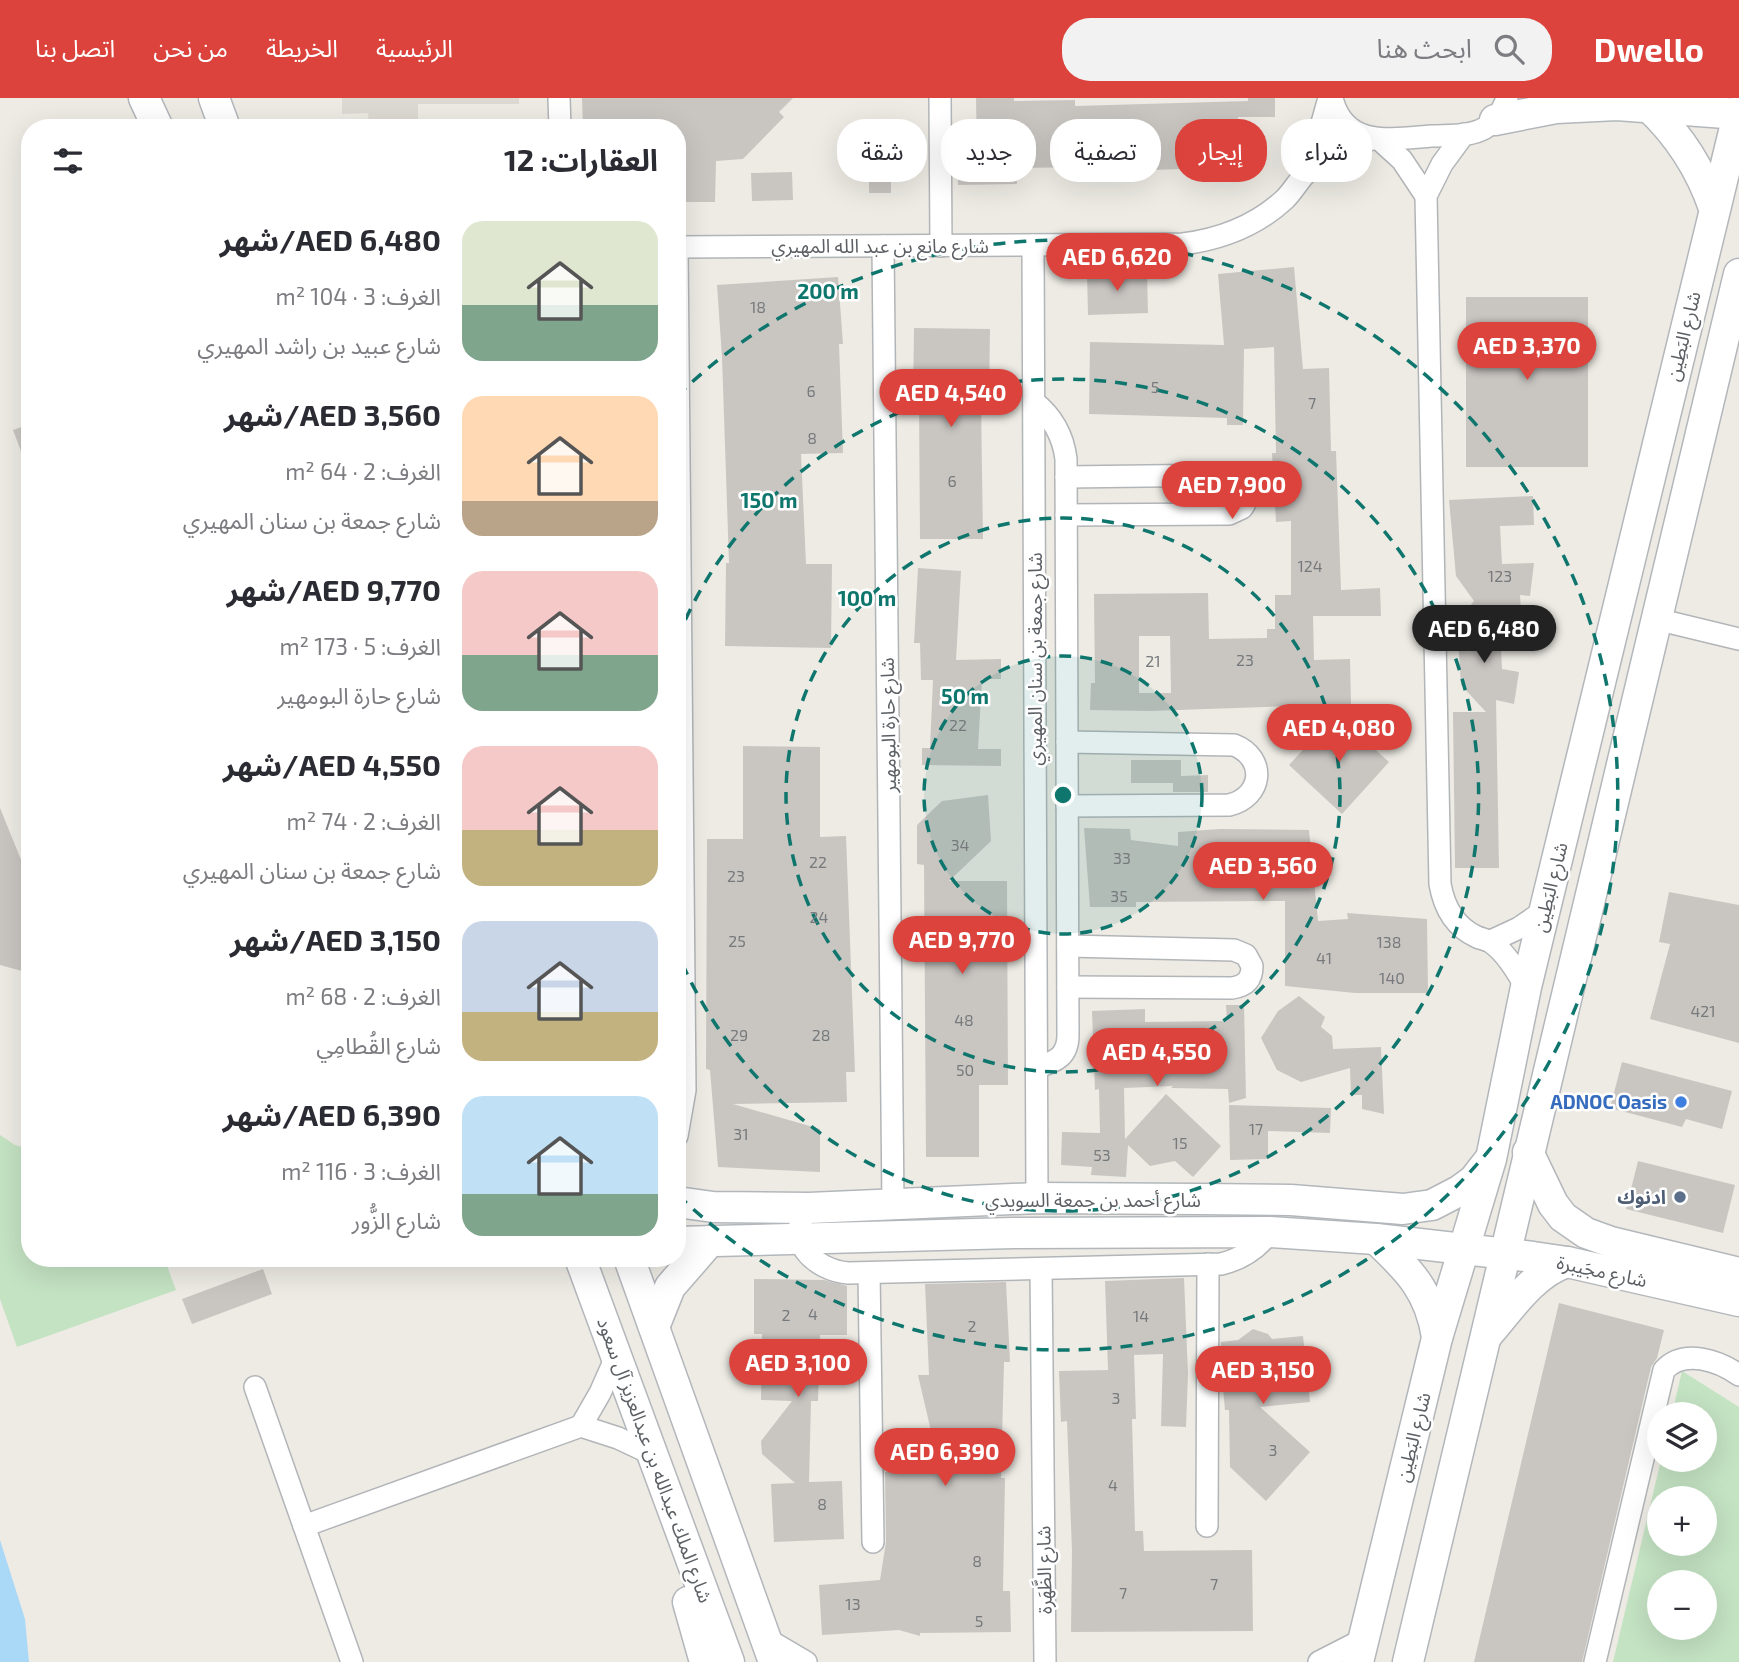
<!DOCTYPE html>
<html lang="ar">
<meta charset="utf-8">
<style>
:root{--surface:#fff;--page:#f2f2f3;--text:#2b2b33;--muted:#7c7c81;--accent:#db433c}
body{margin:0;font-family:"Exo 2","Noto Sans Arabic",sans-serif;background:var(--page);color:var(--text);direction:rtl;height:100vh;display:flex;flex-direction:column;font-size:26px;white-space:nowrap}
*{box-sizing:border-box;margin:0}
p{font-size:23px;color:var(--muted)}
.icon{flex:none;width:38px;height:38px;fill:none;stroke:currentColor;stroke-width:2;stroke-linecap:round;stroke-linejoin:round}
.map{position:relative;flex:1;overflow:hidden;direction:ltr}
.sheet{position:absolute;left:21px;top:21px;width:665px;height:1148px;display:flex;flex-direction:column;background:var(--surface);border-radius:28px;box-shadow:0 7px 28px #0002;direction:rtl}
.sheet>*{flex:none}
.banner{position:absolute;left:707px;top:21px;width:665px;height:63px;direction:rtl;display:flex;gap:14px}
.buttons{position:absolute;left:1647px;top:1304px;display:grid;gap:14px}
.buttons a{display:grid;place-items:center;width:70px;height:70px;border-radius:50%;background:var(--surface);box-shadow:0 7px 28px #0002;font-size:35px}
.price{position:absolute;translate:-50% -60px;padding:0 16px;border-radius:24px;background:var(--accent);color:#fff;font-size:23px;line-height:46px;filter:drop-shadow(0 2px 4px #0008)}
.price::after{content:'';position:absolute;left:50%;top:42px;width:21px;height:16px;margin-left:-10px;background:inherit;clip-path:polygon(0 0,100% 0,50% 100%)}
.price.on{background:#222;color:#fff}
ul{padding:0;list-style:none}
li{display:flex;align-items:center;gap:21px;height:175px;padding:0 28px}
li span{display:grid;place-items:center;flex:none;width:196px;height:140px;border-radius:21px;color:#555}
li>.icon{margin-inline-start:auto}
span .icon{width:84px;height:84px;fill:#fffc;stroke-width:1}
li b{font-size:30px}
h2{display:flex;justify-content:space-between;align-items:center;height:84px;padding:0 28px;font-size:30px}
.chip{padding:0 24px;border-radius:28px;background:var(--surface);box-shadow:0 7px 28px #0002;font-size:24px;line-height:63px}
.chip.on{background:var(--accent);color:#fff}
header{display:flex;align-items:center;gap:42px;box-sizing:border-box;height:98px;padding:0 35px;background:var(--accent);color:#fff}
header strong{font-size:33px}
nav{display:flex;gap:38px;margin-inline-start:auto;font-size:24px}
.search{width:490px;height:63px;background:var(--page);display:flex;align-items:center;gap:18px;box-sizing:border-box;padding:0 24px;border-radius:28px;color:var(--muted);font-size:26px}
.map>svg:first-child{display:block}
.education{fill:#dddad3}
.green{fill:#c4e3c3;fill-rule:evenodd}
.water{fill:#aad9f8}
.building{fill:#c9c6c2;fill-rule:evenodd}
.lines{fill:none;stroke-linecap:round;stroke-linejoin:round}
.street-casing{stroke:#b2b5b8;stroke-width:24}
.secondary-casing{stroke:#b3b7bb;stroke-width:33}
.street{stroke:#fff;stroke-width:21}
.secondary{stroke:#fff;stroke-width:30}
.ring{fill:none;stroke:#0f766e;stroke-width:3.5;stroke-dasharray:12 9}
.shop-dot{fill:#3f7fe0;stroke:#fff;stroke-width:2.5}
.service-dot{fill:#5c6f8a;stroke:#fff;stroke-width:2.5}
.labels{text-anchor:middle;stroke-width:5;stroke-linejoin:round;paint-order:stroke}
.number-label{font-size:16px;fill:#777a7c}
.street-label{font-size:19px;fill:#5c6064;stroke:#fff}
.shop-label{font-size:19px;font-weight:bold;fill:#366cbe;stroke:#fff;text-anchor:end}
.service-label{font-size:19px;font-weight:bold;fill:#4e5e75;stroke:#fff;text-anchor:end}
.centre{fill:#0f766e;stroke:#fff;stroke-width:3.5}
.ring-label{font-size:21px;text-anchor:middle;font-weight:bold;fill:#0f766e;stroke:#fff;stroke-width:5;stroke-linejoin:round;paint-order:stroke}
</style>
<header>
<strong>Dwello</strong>
<div class="search"><svg class="icon" aria-label="search" viewBox="0 0 24 24"><circle cx="10" cy="10" r="6"/><path d="M15 15l6 6"/></svg>ابحث هنا</div>
<nav><a>الرئيسية</a><a>الخريطة</a><a>من نحن</a><a>اتصل بنا</a></nav>
</header>
<div class="map">
<svg width="1739" height="1564" viewBox="0 0 1739 1564">
<rect width="100%" height="100%" fill="#edebe4"/>
<path class="education" d="M342,0H519V6H418V30H336L369,28L368,15L342,16Z"/>
<g class="green">
<path d="M30,908V953L22,931Z"/>
<path d="M0,1037L15,1047L30,1051V1160C45,1160 72,1165 83,1160H164L176,1192L17,1249L0,1201Z"/>
<path d="M1682,1273L1739,1309V1564H1613L1661,1362H1704V1316H1672ZM1659,1400H1704V1446H1659ZM1659,1484H1704V1530H1659Z"/>
</g>
<path class="water" d="M0,1442L25,1521L29,1564H0Z"/>
<g class="building">
<path d="M582,0H793L779,14L784,19L743,61L716,63L715,104H685L686,69L677,70V27L583,30Z"/>
<path d="M976,0H1014V3L1075,2V8L1248,3V0H1275V19H1238L1240,69L1093,74L1092,69L1016,70L1017,86L958,87L956,53L977,52Z"/>
<path d="M869,69L891,70V95H869Z"/>
<path d="M792,74L793,102L752,103L751,75Z"/>
<path d="M1294,169L1303,271L1329,270L1331,353H1336L1341,492L1380,490L1381,518H1313L1314,562L1350,561L1351,606L1149,613L1090,612L1091,585H1095L1094,496L1208,495L1209,541L1267,540V531H1275V497H1291V423L1276,424L1272,355H1276L1274,249L1244,251L1243,327H1227V320L1089,316L1090,244L1224,247L1218,176ZM1139,538H1170L1171,595H1139Z"/>
<path d="M1147,174L1148,215L1088,217L1087,175Z"/>
<path d="M838,179L843,246H839L843,355L801,356L806,466H832L831,550L725,548L726,465H729L722,259L717,187Z"/>
<rect x="1466" y="199" width="122" height="170"/>
<path d="M914,230L990,231L989,303H981L983,441H920L919,301H913Z"/>
<path d="M30,326V372H28L13,332Z"/>
<path d="M1533,398L1534,427L1500,428L1502,466L1534,465L1530,498L1520,497L1522,532L1500,533L1502,571L1519,574L1514,606L1496,602L1499,770H1455L1453,614H1486L1461,587L1457,524L1474,503L1456,478L1449,402Z"/>
<path d="M918,470L961,473L956,562L1001,561V581H982L978,651H1001V668L922,667V650H930L933,582H921L920,545H914Z"/>
<path d="M1336,616L1389,664L1342,716L1289,667Z"/>
<path d="M743,648L820,649V739L846,738L855,974H846L847,1004L733,1006L820,1031V1074L718,1069L710,972L706,971L707,741H743Z"/>
<path d="M1131,662H1181V678L1208,677V694H1173V685H1131Z"/>
<path d="M988,697L991,743L949,783H1007L1008,987H979V1059H926L924,767L917,766V727L942,703Z"/>
<path d="M0,710L24,769L30,767V871L22,873L0,867Z"/>
<path d="M1084,730L1130,731L1131,742L1178,748V734L1220,731L1309,732L1318,823L1348,821L1347,815L1427,821L1428,895H1355L1285,888V803L1136,804V809H1090Z"/>
<path d="M1669,794L1739,807V945L1650,921L1670,846L1659,844Z"/>
<path d="M1299,898L1325,919L1321,929L1332,938L1333,951L1381,949L1384,1016L1362,1011V997H1351L1350,970L1301,984L1277,972L1261,940L1278,913Z"/>
<path d="M1226,907H1244L1246,1000L1229,1005L1228,991L1171,990L1173,988L1124,990L1125,1041L1166,996L1221,1048L1193,1079L1175,1063L1150,1068L1128,1047L1126,1079L1091,1077L1092,1069L1061,1067L1062,1034L1100,1035L1099,991L1095,992L1092,913L1145,911V924L1227,923Z"/>
<path d="M1622,964L1732,993L1722,1031L1686,1021L1682,1029L1610,1010Z"/>
<path d="M1229,1007L1331,1010L1330,1035L1268,1033V1061L1230,1062Z"/>
<path d="M1638,1063L1735,1087L1723,1135L1626,1111Z"/>
<path d="M263,1171L272,1196L192,1226L182,1201Z"/>
<path d="M1184,1180L1188,1276L1186,1329L1161,1328L1163,1256L1134,1257L1136,1321H1132L1135,1433H1143L1144,1453L1252,1452L1253,1533L1071,1534L1072,1453L1067,1323L1061,1324L1059,1273L1108,1272L1105,1183Z"/>
<path d="M754,1181L824,1182L847,1188V1237H820L818,1303H811L809,1384L842,1383L844,1441L774,1444L771,1386L795,1385L762,1356L761,1343L792,1303L761,1302L762,1236H754Z"/>
<path d="M1006,1184L1010,1264H1004L1001,1380H1005L1003,1493H1010L1011,1534L920,1535V1538L899,1532L822,1537L819,1487L880,1482L886,1444L885,1374L940,1372L918,1277H929L925,1186Z"/>
<path d="M1559,1205L1664,1232L1657,1260L1651,1269L1582,1564H1474Z"/>
<path d="M1253,1231L1268,1236L1272,1241L1303,1238L1310,1304L1260,1309L1310,1354L1266,1403L1230,1369L1229,1312H1225L1221,1268V1244L1238,1242Z"/>
</g>
<g class="lines">
<defs>
<g id="street">
<path d="M559,0L560,30"/>
<path d="M940,0L941,148"/>
<path d="M1332,0C1344,51 1392,41 1431,38C1449,37 1469,39 1485,30C1496,23 1503,12 1507,0"/>
<path d="M1464,36L1442,66L1426,98L1440,786C1444,809 1455,829 1477,839C1482,841 1488,842 1492,845C1507,856 1517,874 1526,889"/>
<path d="M1380,42L1402,62L1426,98"/>
<path d="M1309,71L1329,0"/>
<path d="M1033,147L1037,1100"/>
<path d="M883,148L893,1107"/>
<path d="M1034,304C1053,319 1063,337 1066,361L1068,937C1068,958 1056,964 1037,969"/>
<path d="M1066,379L1227,377C1246,379 1253,395 1242,410L1229,416L1066,417"/>
<path d="M1656,521L1739,541"/>
<path d="M1067,644L1234,647C1267,660 1263,699 1229,707L1067,708"/>
<path d="M1491,843L1519,830L1545,812"/>
<path d="M1068,848L1234,852L1246,857L1252,868C1252,882 1245,888 1232,890L1068,889"/>
<path d="M677,1038L685,992L677,149L1183,146C1222,141 1256,128 1285,101C1294,92 1300,80 1309,72C1325,56 1352,48 1372,41"/>
<path d="M809,1110C782,1142 815,1172 848,1175L1221,1166C1242,1161 1257,1151 1270,1134"/>
<path d="M1041,1171L1045,1564"/>
<path d="M869,1175L873,1444"/>
<path d="M255,1289L352,1564"/>
<path d="M581,1328L600,1295L616,1259"/>
<path d="M304,1428L581,1328L618,1340L654,1357"/>
<path d="M1207,1428L1208,1166"/>
<path d="M765,1540L806,1564"/>
<path d="M1319,1564L1364,1541"/>
<path d="M1595,1564L1664,1272C1684,1250 1719,1263 1739,1277"/>
</g>
<g id="secondary">
<path d="M144,0L158,30"/>
<path d="M214,0L225,30"/>
<path d="M1648,8C1679,37 1700,69 1714,110"/>
<path d="M1495,22L1556,10L1617,7L1739,16"/>
<path d="M1528,1054L1553,1106L1563,1119L1586,1135L1611,1144L1739,1175"/>
<path d="M677,1104L713,1109L809,1110L1037,1100L1200,1101L1291,1102L1403,1111L1432,1107L1459,1093L1474,1082L1488,1064"/>
<path d="M1376,1141C1409,1172 1430,1193 1437,1239"/>
<path d="M677,1144L1013,1135L1270,1134L1376,1141L1533,1159L1567,1164L1739,1203"/>
<path d="M580,1160L729,1564"/>
<path d="M629,1160L774,1564"/>
<path d="M654,1229L670,1189L710,1143"/>
<path d="M1488,1236C1510,1211 1533,1175 1567,1164"/>
<path d="M688,1504L705,1564"/>
<path d="M1358,1564L1437,1240L1491,1061L1526,889L1739,13"/>
<path d="M1408,1564L1739,176"/>
</g>
</defs>
<use href="#street" class="street-casing"/>
<use href="#secondary" class="secondary-casing"/>
<use href="#street" class="street"/>
<use href="#secondary" class="secondary"/>
</g>
<circle cx="1063" cy="697" r="139" fill="#0f766e" fill-opacity=".12"/>
<g class="ring">
<circle cx="1063" cy="697" r="139"/>
<circle cx="1063" cy="697" r="277"/>
<path d="M677 541A416 416 0 1 1 677 853"/>
<path d="M677 298A555 555 0 1 1 677 1096"/>
</g>
<circle class="shop-dot" cx="1681" cy="1004" r="7"/>
<circle class="service-dot" cx="1680" cy="1099" r="7"/>
<g class="labels">
<g class="number-label">
<text x="758" y="215">18</text>
<text x="1155" y="295">5</text>
<text x="811" y="299">6</text>
<text x="1312" y="311">7</text>
<text x="812" y="346">8</text>
<text x="952" y="389">6</text>
<text x="1310" y="474">124</text>
<text x="1500" y="484">123</text>
<text x="1245" y="568">23</text>
<text x="1153" y="569">21</text>
<text x="958" y="633">22</text>
<text x="960" y="753">34</text>
<text x="1122" y="766">33</text>
<text x="818" y="770">22</text>
<text x="736" y="784">23</text>
<text x="1119" y="804">35</text>
<text x="819" y="825">24</text>
<text x="737" y="849">25</text>
<text x="1389" y="850">138</text>
<text x="1324" y="866">41</text>
<text x="1392" y="886">140</text>
<text x="1703" y="919">421</text>
<text x="964" y="928">48</text>
<text x="739" y="943">29</text>
<text x="821" y="943">28</text>
<text x="965" y="978">50</text>
<text x="1256" y="1037">17</text>
<text x="741" y="1042">31</text>
<text x="1180" y="1051">15</text>
<text x="1102" y="1063">53</text>
<text x="813" y="1222">4</text>
<text x="786" y="1223">2</text>
<text x="1141" y="1224">14</text>
<text x="972" y="1234">2</text>
<text x="1116" y="1306">3</text>
<text x="1273" y="1358">3</text>
<text x="1113" y="1393">4</text>
<text x="822" y="1412">8</text>
<text x="977" y="1469">8</text>
<text x="1214" y="1492">7</text>
<text x="1123" y="1501">7</text>
<text x="853" y="1512">13</text>
<text x="979" y="1529">5</text>
</g>
<g class="street-label">
<text x="880" y="155">شارع مانع بن عبد الله المهيري</text>
<text transform="translate(1683 238) rotate(-76)" y="7">شارع البَطِين</text>
<text transform="translate(1035 561) rotate(-90)" y="7">شارع جمعة بن سنان المهيري</text>
<text transform="translate(888 627) rotate(-91)" y="7">شارع حارة البومهير</text>
<text transform="translate(1550 789) rotate(-76)" y="7">شارع البَطِين</text>
<text x="1093" y="1109">شارع أحمد بن جمعة السويدي</text>
<text transform="translate(1602 1173) rotate(12)" y="7">شارع مجَيبرة</text>
<text transform="translate(1413 1339) rotate(-76)" y="7">شارع البَطِين</text>
<text transform="translate(655 1362) rotate(70)" y="7">شارع الملك عبدالله بن عبدالعزيز آل سعود</text>
<text transform="translate(1044 1472) rotate(-91)" y="7">شارع الظَّهَرة</text>
</g>
<g class="shop-label">
<text x="1667" y="1011">ADNOC Oasis</text>
</g>
<g class="service-label">
<text x="1666" y="1106">ادنوك</text>
</g>
</g>
<circle cx="1063" cy="697" r="10" class="centre"/>
<g class="ring-label">
<text x="828" y="201">200 m</text>
<text x="769" y="410">150 m</text>
<text x="867" y="508">100 m</text>
<text x="965" y="606">50 m</text>
</g>
</svg>
<div class="buttons">
<a><svg class="icon" aria-label="layers" viewBox="0 0 24 24"><path d="M12 4l9 5-9 5-9-5zM3 14l9 5 9-5"/></svg></a>
<a>+</a>
<a>−</a>
</div>
<b class="price" style="left:1117px;top:195px">AED 6,620</b>
<b class="price" style="left:1527px;top:284px">AED 3,370</b>
<b class="price" style="left:951px;top:331px">AED 4,540</b>
<b class="price" style="left:1232px;top:423px">AED 7,900</b>
<b class="price on" style="left:1484px;top:567px">AED 6,480</b>
<b class="price" style="left:1339px;top:666px">AED 4,080</b>
<b class="price" style="left:1263px;top:804px">AED 3,560</b>
<b class="price" style="left:962px;top:878px">AED 9,770</b>
<b class="price" style="left:1157px;top:990px">AED 4,550</b>
<b class="price" style="left:798px;top:1301px">AED 3,100</b>
<b class="price" style="left:1263px;top:1308px">AED 3,150</b>
<b class="price" style="left:945px;top:1390px">AED 6,390</b>
<div class="banner">
<a class="chip">شراء</a>
<a class="chip on">إيجار</a>
<a class="chip">تصفية</a>
<a class="chip">جديد</a>
<a class="chip">شقة</a>
</div>
<section class="sheet">
<h2>العقارات: 12<svg class="icon" aria-label="filters" viewBox="0 0 24 24"><path d="M4 7h16M4 17h16"/><circle cx="9" cy="7" r="2"/><circle cx="15" cy="17" r="2"/></svg></h2>
<ul>
<li><span style="background:linear-gradient(#dfe7d0 60%,#7fa58c 0)"><svg class="icon" aria-label="home" viewBox="0 0 24 24"><path d="M3 11l9-7 9 7M6 9v11h12V9"/></svg></span><div><b>AED 6,480/شهر</b><p>الغرف: 3 · 104 m²</p><p>شارع عبيد بن راشد المهيري</p></div></li>
<li><span style="background:linear-gradient(#ffd9b3 75%,#b9a48a 0)"><svg class="icon" aria-label="home" viewBox="0 0 24 24"><path d="M3 11l9-7 9 7M6 9v11h12V9"/></svg></span><div><b>AED 3,560/شهر</b><p>الغرف: 2 · 64 m²</p><p>شارع جمعة بن سنان المهيري</p></div></li>
<li><span style="background:linear-gradient(#f6c9c9 60%,#7fa58c 0)"><svg class="icon" aria-label="home" viewBox="0 0 24 24"><path d="M3 11l9-7 9 7M6 9v11h12V9"/></svg></span><div><b>AED 9,770/شهر</b><p>الغرف: 5 · 173 m²</p><p>شارع حارة البومهير</p></div></li>
<li><span style="background:linear-gradient(#f6c9c9 60%,#c2b280 0)"><svg class="icon" aria-label="home" viewBox="0 0 24 24"><path d="M3 11l9-7 9 7M6 9v11h12V9"/></svg></span><div><b>AED 4,550/شهر</b><p>الغرف: 2 · 74 m²</p><p>شارع جمعة بن سنان المهيري</p></div></li>
<li><span style="background:linear-gradient(#c9d6e8 65%,#c2b280 0)"><svg class="icon" aria-label="home" viewBox="0 0 24 24"><path d="M3 11l9-7 9 7M6 9v11h12V9"/></svg></span><div><b>AED 3,150/شهر</b><p>الغرف: 2 · 68 m²</p><p>شارع القُطامِي</p></div></li>
<li><span style="background:linear-gradient(#bfe0f5 70%,#7fa58c 0)"><svg class="icon" aria-label="home" viewBox="0 0 24 24"><path d="M3 11l9-7 9 7M6 9v11h12V9"/></svg></span><div><b>AED 6,390/شهر</b><p>الغرف: 3 · 116 m²</p><p>شارع الزُّور</p></div></li>
</ul>
</section>
</div>
